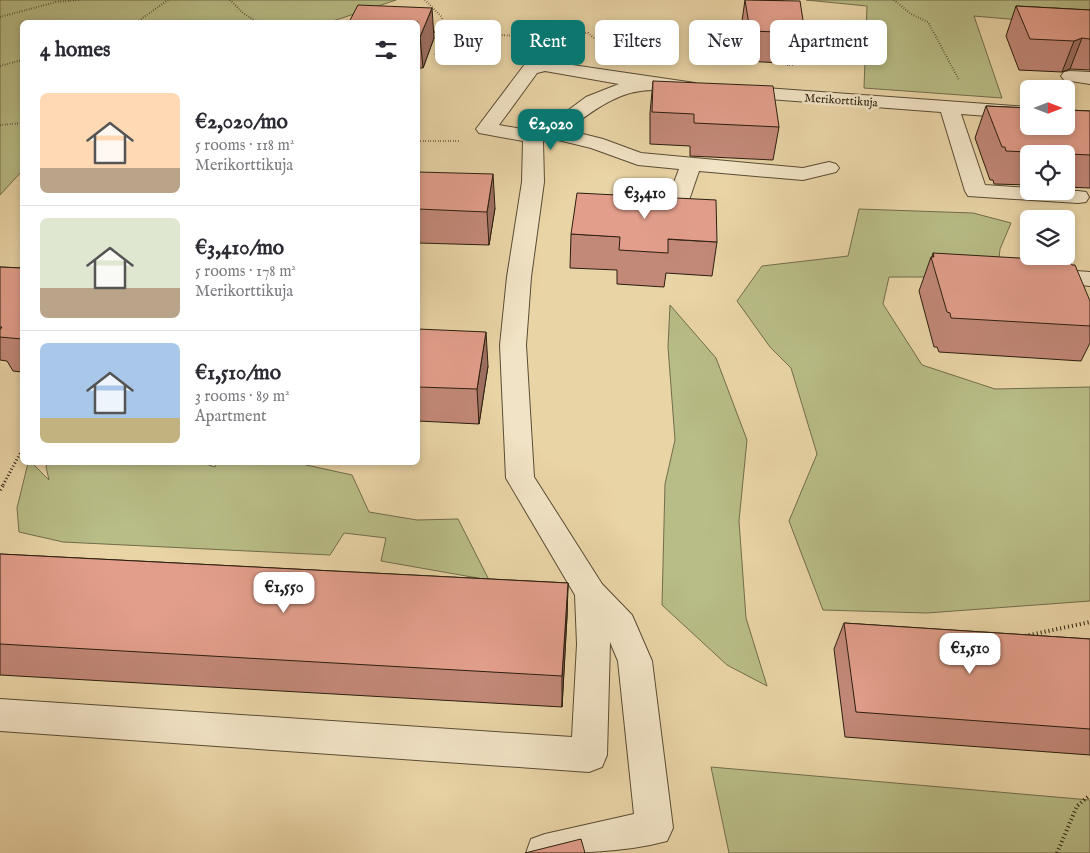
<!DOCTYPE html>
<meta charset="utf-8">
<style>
:root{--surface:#fff;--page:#f2f2f3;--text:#2b2b33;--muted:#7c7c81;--line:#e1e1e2;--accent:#0f766e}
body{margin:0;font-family:"IM FELL English",serif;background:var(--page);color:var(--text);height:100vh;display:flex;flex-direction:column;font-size:19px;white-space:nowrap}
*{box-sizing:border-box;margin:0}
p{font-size:16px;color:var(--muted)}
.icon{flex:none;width:28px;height:28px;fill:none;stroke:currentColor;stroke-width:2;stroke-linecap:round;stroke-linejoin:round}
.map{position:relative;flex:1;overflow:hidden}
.sheet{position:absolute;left:20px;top:20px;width:400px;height:445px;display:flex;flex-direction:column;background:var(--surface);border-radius:8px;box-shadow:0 2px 8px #0003}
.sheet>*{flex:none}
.hud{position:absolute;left:435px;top:20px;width:475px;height:45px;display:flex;gap:10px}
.needle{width:32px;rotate:90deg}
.buttons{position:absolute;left:1020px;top:80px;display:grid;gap:10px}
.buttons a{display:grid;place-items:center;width:55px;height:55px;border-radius:8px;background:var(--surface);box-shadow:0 2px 8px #0003;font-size:25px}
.price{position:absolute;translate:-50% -42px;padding:0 11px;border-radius:10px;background:#fff;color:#222;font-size:16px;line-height:32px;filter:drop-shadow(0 1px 2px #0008)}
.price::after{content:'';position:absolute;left:50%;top:30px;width:15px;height:11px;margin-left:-8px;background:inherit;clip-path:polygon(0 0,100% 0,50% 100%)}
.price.selected{background:var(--accent);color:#fff}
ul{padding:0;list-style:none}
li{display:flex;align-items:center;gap:15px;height:125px;padding:0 20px}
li+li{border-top:1px solid var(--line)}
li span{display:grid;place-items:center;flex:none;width:140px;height:100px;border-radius:8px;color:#555}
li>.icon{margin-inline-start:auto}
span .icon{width:60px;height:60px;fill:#fffc;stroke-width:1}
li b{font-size:21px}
h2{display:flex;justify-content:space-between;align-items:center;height:60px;padding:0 20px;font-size:21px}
.tag{padding:0 18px;border-radius:8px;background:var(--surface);box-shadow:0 2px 8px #0003;font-size:18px;line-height:45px}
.tag.selected{background:var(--accent);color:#fff}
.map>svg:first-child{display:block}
.green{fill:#b8bc86;stroke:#726d4a}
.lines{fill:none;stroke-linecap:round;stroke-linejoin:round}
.minor-casing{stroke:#5a4c34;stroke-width:2}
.path-far2{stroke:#2b1e0e;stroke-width:2;stroke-dasharray:0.5 2;stroke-linecap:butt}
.path-far1{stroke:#2b1e0e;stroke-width:3;stroke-dasharray:1 2.5;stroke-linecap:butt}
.path{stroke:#2b1e0e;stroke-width:4;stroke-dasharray:1 3;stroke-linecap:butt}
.minor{fill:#f1e3c5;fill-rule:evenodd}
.wall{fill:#c28878;stroke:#2b1e0e}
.shaded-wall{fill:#9e6f61;stroke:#2b1e0e}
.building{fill:#e29e8b;stroke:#2b1e0e}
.labels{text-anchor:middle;stroke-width:5;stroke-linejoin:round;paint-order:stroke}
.far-street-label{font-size:12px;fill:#2b1e0e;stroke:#f1e3c5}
</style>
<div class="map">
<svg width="1090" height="853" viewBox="0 0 1090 853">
<rect width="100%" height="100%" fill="#e9d4a6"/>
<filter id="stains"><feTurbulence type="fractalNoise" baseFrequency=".004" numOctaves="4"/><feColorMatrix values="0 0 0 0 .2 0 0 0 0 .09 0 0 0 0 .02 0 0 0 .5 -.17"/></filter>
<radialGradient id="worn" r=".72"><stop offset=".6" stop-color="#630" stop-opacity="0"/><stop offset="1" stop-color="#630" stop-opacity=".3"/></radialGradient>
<g class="green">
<path d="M0,0H396L330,22H22V171L0,195Z"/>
<path d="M806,0H1090V26L974,16L1002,98L864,88L867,6Z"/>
<path d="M859,209L973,213L1011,223L1000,249L997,277H889L883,304L922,365L995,389L1090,387V601L927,613L823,610L789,521L817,454L791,368L770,347L737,301L762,266L848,256Z"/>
<path d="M670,305L716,358L747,440L739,521L746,618L767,686L727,665L662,605L665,484L675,440L668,347Z"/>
<path d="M199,462L215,467L216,463H297L352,475L369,512L417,520L458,519L489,580L381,561L386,538L344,533L330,555L63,542L19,532L17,508L28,463H32L49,480L46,467L47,463Z"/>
<path d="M711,767L1090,800V853H729Z"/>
</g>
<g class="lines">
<defs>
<g id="minor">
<path d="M545,61L695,83L697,87L695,91C682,94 668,90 655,90C620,89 594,110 567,130L603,139L641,153L803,168L829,162L836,164L839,168L836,172L803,180L699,171L686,209L683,214L675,216L667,214L664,209L679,169L638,165L591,148L554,139L543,141L544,182L531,277L526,345L534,477L602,584L632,615L652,661L673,828L667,841C623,853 573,853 526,853L531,839L545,834L634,814L618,661L610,642L607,755L602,767L589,772L0,731V699L572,737L577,644L575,595L506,478L500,345L507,277L522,182L523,141L479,133L476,129L525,64ZM545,71L619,84L586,97L543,129L533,131L499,125L537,73Z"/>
<path d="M1070,71L1090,72V84L1064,80L1061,76L1064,72Z"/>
<path d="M736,86L1029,107V119L961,114L985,185L1029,188V191H1078L1086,192L1089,197L1086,202L1078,203L968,196L965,191L941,112L729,96L727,92L729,88Z"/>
<path d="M1050,269L1090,272V286L1042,281L1038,276L1042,271Z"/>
</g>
</defs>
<use href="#minor" class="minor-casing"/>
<g class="path-far2">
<path d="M230,0L243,13L257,22"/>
<path d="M425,0L442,17L443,32L435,55"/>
<path d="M894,0L911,14L928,22L959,80"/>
<path d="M0,17L56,2L79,0"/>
<path d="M137,22L168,0"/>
<path d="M432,32L563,38"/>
<path d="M564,38L567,32L588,33L595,39"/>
<path d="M787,65H794"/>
<path d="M0,66L22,60"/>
<path d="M0,125L22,123"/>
<path d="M418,141H459"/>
</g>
<path class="path-far1" d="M3,485L22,450"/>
<g class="path">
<path d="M0,490L4,484"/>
<path d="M1025,636L1090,622"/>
<path d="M1057,853L1077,806L1090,795"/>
</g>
<use href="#minor" class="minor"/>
</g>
<g class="wall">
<path d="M745,0H782L805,33L800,64L745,61L741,28Z"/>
<path d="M1016,6L1090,10V70L1070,69L1062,72L1019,70L1006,36Z"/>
<path d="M418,22L434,38L423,68H418Z"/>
<path d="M653,81L779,127L773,160L690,156V146L650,144V113Z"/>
<path d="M986,106L1090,111V188L1066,187V154H1029V185L994,184L993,180H990L975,138Z"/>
<path d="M418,172L495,208L489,245L418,243Z"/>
<path d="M571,234L717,242L712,276L666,273L664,287L617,284V270L570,268Z"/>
<path d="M933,253L1090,301V343L1081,361L939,352L937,347H934L919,291L931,257H932Z"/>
<path d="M0,267L22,268V372L13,371L7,361L0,360Z"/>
<path d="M418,329L488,366L479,424L418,421Z"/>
<path d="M0,554L568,583L567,616L562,707L0,675Z"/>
<path d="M844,623L1090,639V755L845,737L834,649Z"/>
</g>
<g class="shaded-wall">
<path d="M432,8L434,38L423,68L420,37Z"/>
<path d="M1082,38L1070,69L1062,72L1074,41Z"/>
<path d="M493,174L495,208L489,245L487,212Z"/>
<path d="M486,332L488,366L479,424L477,389Z"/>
<path d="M568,583L567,616L562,707V676Z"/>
</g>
<g class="building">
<path d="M745,0L800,1L805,33L750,31Z"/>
<path d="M358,5L432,8L420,37H418V22H349Z"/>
<path d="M1016,6L1090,10V39L1082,38L1074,41L1030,39Z"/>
<path d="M653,81L773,86L779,127L694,123V114L652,112Z"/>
<path d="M986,106L1029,108V126H1066V110L1090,111V155L1006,151L1005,147H1002Z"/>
<path d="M418,172L493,174L487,212L418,209Z"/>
<path d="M577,193L716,200L717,242L668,239V253L619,250L620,237L571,234Z"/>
<path d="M933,253L1070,261L1072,265H1075L1090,301V326L951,318L950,313L947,312L931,257H934Z"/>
<path d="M0,267L22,268V339L0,337V330L2,327H0Z"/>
<path d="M418,329L486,332L477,389L418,387Z"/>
<path d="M0,554L568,583L562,676L0,644Z"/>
<path d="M844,623L1090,639V729L856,712Z"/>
<path d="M581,839L585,853H525Z"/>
</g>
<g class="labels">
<g class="far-street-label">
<text transform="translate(841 100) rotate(4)" y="4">Merikorttikuja</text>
</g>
</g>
<rect width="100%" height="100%" filter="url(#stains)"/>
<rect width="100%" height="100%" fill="url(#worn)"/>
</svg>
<div class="buttons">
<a><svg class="needle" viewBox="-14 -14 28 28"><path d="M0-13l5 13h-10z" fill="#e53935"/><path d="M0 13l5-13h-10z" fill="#7c7c81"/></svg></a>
<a><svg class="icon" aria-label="locate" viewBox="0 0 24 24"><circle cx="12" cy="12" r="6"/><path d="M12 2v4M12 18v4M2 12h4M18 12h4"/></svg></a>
<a><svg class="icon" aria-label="layers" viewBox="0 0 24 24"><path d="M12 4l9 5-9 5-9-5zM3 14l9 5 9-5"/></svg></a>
</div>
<b class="price selected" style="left:551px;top:151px">€2,020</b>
<b class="price" style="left:645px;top:220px">€3,410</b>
<b class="price" style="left:284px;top:614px">€1,550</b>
<b class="price" style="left:970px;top:675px">€1,510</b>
<div class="hud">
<a class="tag">Buy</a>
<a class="tag selected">Rent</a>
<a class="tag">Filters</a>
<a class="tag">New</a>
<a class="tag">Apartment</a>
</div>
<section class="sheet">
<h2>4 homes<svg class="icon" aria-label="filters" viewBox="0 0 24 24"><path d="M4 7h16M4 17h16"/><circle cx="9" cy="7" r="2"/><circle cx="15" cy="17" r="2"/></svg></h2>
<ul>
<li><span style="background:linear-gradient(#ffd9b3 75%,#b9a48a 0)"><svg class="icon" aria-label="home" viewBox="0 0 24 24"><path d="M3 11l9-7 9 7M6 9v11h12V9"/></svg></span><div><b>€2,020/mo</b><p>5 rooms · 118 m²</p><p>Merikorttikuja</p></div></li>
<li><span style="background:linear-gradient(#dfe7d0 70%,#b9a48a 0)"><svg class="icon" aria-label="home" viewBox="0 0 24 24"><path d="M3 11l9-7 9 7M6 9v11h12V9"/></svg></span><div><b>€3,410/mo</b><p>5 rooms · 178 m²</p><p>Merikorttikuja</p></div></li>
<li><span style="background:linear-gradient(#a9c7e8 75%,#c2b280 0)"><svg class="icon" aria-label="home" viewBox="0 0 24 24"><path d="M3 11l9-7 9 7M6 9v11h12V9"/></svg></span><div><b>€1,510/mo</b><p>3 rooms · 89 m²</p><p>Apartment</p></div></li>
</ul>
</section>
</div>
